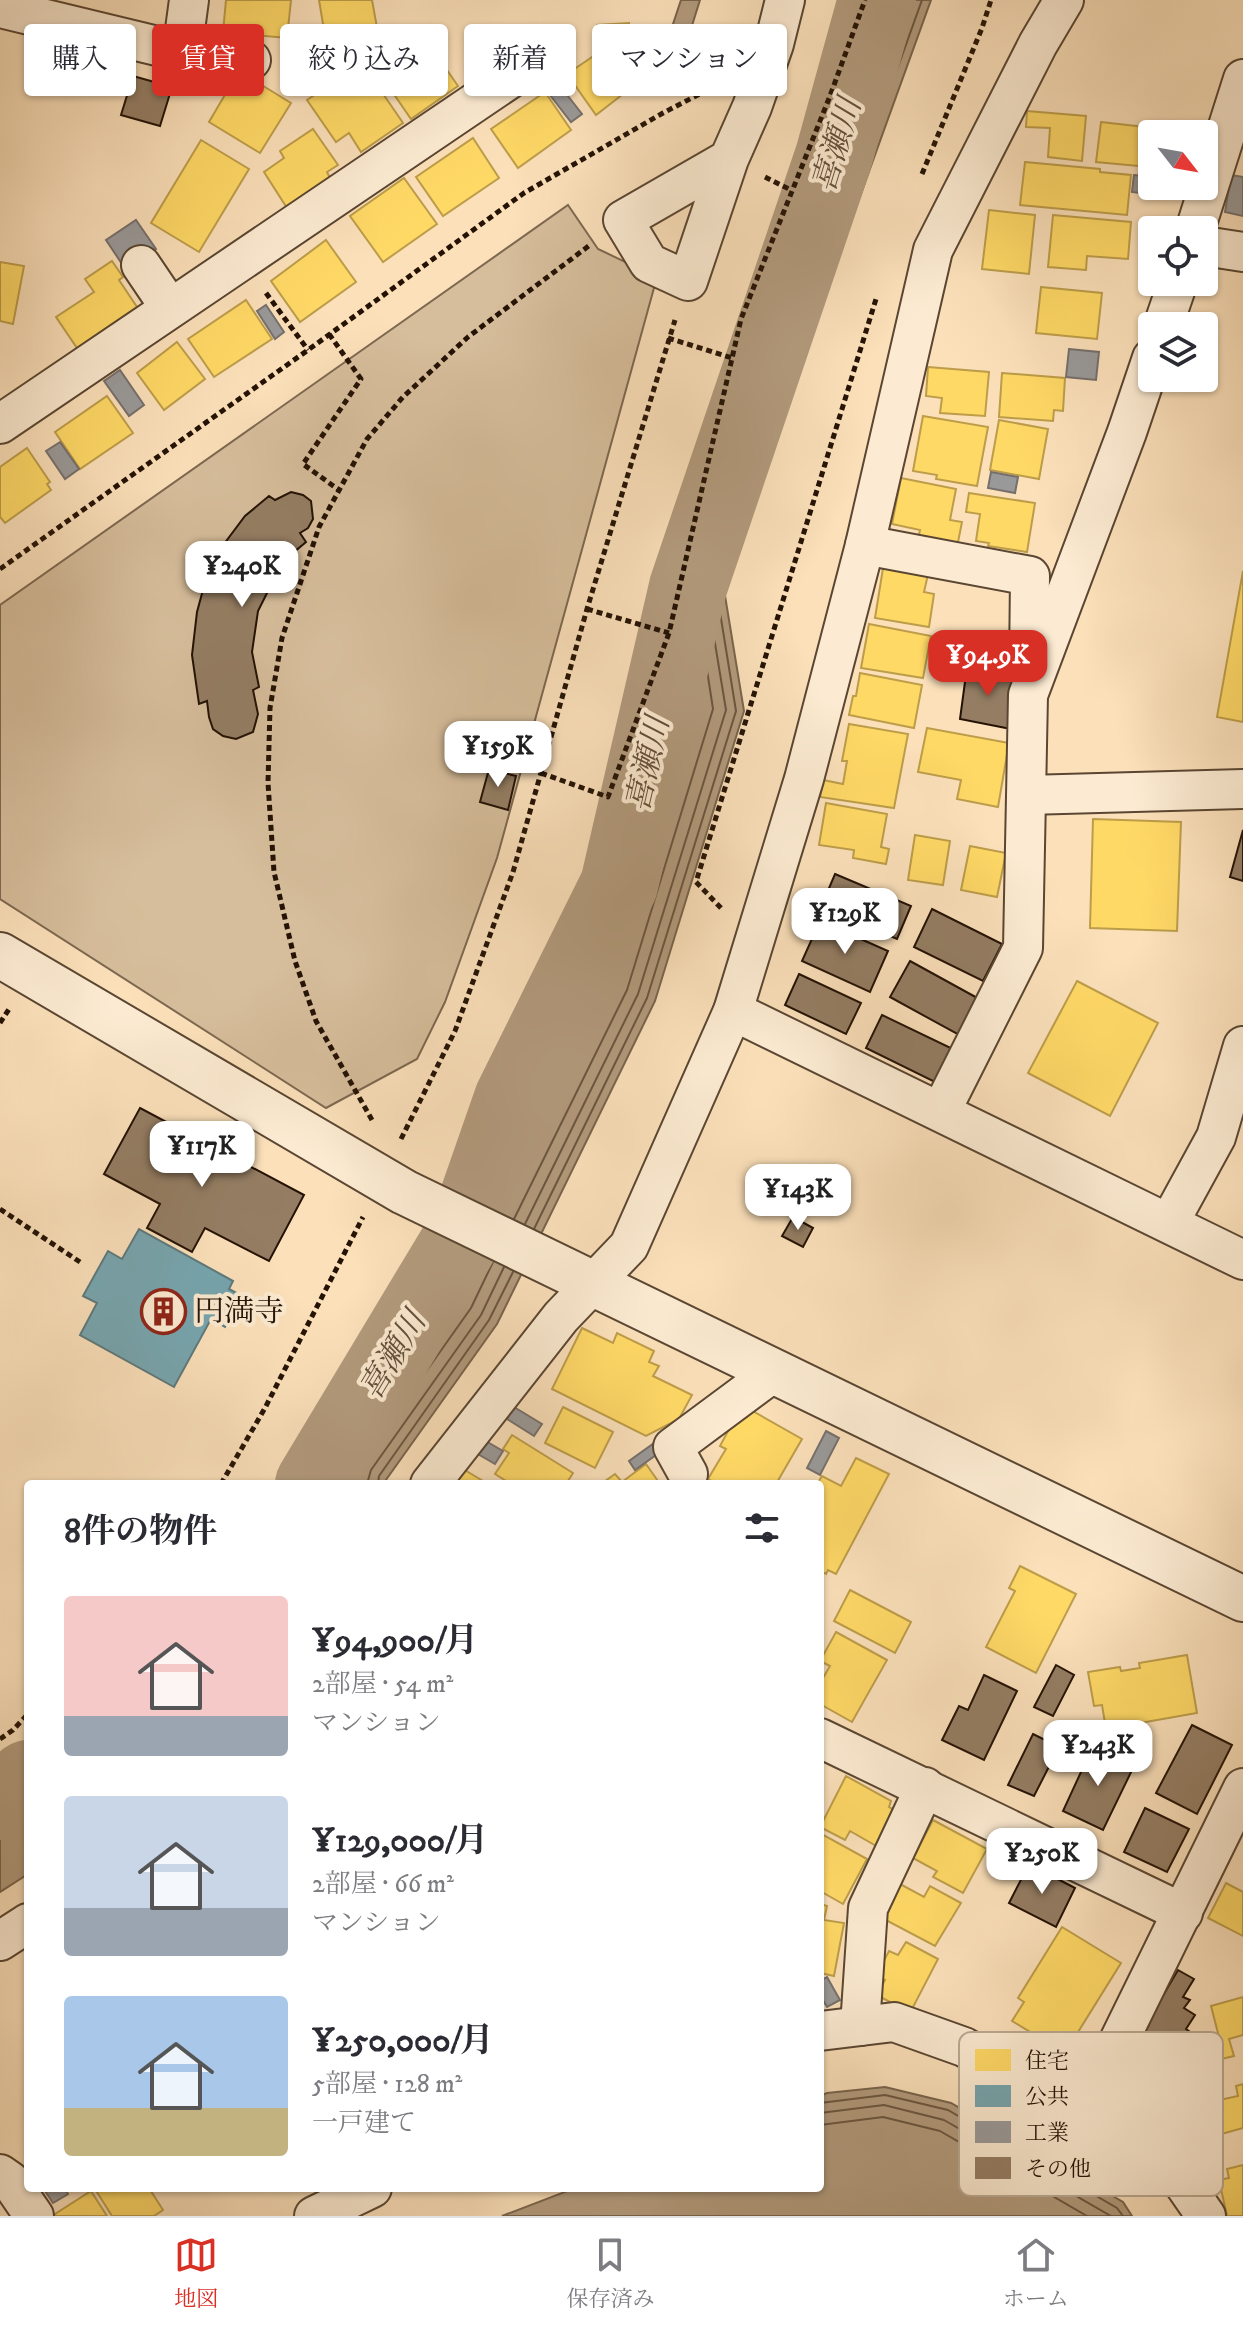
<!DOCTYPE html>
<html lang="ja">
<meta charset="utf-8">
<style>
:root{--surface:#fff;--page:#f7f7f7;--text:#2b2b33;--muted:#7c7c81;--line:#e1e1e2;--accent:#d93025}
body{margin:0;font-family:"IM FELL DW Pica","Noto Serif JP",serif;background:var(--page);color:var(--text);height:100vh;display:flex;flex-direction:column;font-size:30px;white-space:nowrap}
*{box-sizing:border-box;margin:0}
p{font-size:26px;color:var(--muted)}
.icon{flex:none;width:44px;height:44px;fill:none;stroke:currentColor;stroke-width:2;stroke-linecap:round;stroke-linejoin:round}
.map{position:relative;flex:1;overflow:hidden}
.drawer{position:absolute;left:24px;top:1480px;width:800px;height:712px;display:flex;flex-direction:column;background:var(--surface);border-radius:8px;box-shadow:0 2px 6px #0004}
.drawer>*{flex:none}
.hud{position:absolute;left:24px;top:24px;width:800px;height:72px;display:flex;gap:16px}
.needle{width:52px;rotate:121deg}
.tools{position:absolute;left:1138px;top:120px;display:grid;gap:16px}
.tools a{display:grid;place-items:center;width:80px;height:80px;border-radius:8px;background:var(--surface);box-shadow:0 2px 6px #0004;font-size:40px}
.price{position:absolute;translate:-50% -68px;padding:0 18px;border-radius:16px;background:#fff;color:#222;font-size:26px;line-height:52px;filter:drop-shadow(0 2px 4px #0008)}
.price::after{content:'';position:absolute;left:50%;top:48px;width:24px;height:18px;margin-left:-12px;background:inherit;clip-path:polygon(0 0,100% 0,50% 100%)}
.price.current{background:var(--accent);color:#fff}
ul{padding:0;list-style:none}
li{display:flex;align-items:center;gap:24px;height:200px;padding:0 40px}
li span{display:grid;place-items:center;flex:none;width:224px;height:160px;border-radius:8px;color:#555}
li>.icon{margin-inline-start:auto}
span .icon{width:96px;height:96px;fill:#fffc;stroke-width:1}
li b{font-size:34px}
h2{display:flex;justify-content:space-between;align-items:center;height:96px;padding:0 40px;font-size:34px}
.pill{padding:0 28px;border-radius:8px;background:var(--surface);box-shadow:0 2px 6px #0004;font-size:28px;line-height:72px}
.pill.current{background:var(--accent);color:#fff}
.tab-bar{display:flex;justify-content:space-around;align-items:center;height:112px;border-top:2px solid var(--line);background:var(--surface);font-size:22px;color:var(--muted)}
.tab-bar a{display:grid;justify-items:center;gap:4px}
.tab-bar .current{color:var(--accent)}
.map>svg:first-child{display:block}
.green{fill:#d6bd9b;stroke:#7d6850;stroke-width:2}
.water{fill:#b29a7c;stroke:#79644c;stroke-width:2}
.homes{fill:#ffd966;stroke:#bd9d49;stroke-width:2}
.public{fill:#76a5af;stroke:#5d797c;stroke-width:2}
.industry{fill:#999;stroke:#76706d;stroke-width:2}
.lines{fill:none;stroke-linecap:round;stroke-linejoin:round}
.shore{stroke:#6b5640;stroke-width:2}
.river{stroke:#b29a7c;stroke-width:78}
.building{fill:#947d63;stroke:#241205;stroke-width:2}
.minor-casing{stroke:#5a4632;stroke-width:42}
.tertiary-casing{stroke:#5a4632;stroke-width:48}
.path{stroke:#241205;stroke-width:5;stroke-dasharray:6 4;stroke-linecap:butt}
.minor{stroke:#fcebd2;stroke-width:38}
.tertiary{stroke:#fcebd2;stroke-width:44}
.labels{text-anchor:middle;stroke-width:8;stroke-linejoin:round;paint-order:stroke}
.poi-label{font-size:30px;fill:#241205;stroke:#fcebd2;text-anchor:start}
.water-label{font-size:32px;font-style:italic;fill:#644f3b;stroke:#fcebd2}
.key{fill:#fcebd2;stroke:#bbaa94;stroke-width:2}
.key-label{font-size:22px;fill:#241205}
</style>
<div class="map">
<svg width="1243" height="2216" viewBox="0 0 1243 2216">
<rect width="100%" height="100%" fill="#fbe0ba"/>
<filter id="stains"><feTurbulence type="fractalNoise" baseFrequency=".0025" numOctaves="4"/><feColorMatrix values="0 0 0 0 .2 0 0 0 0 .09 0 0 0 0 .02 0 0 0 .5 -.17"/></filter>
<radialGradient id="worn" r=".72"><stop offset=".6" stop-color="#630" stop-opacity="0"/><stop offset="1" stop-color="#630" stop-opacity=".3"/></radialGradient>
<path class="green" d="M568,205L598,249L657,277L497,858L445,1002L417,1059L326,1108L0,899V605Z"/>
<g class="water">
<path d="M681,0H700L679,67L670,79L661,82L656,75Z"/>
<path d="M877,0H931L802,357L769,413L717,547L744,711L655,1001L497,1324L383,1484H314L468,1228L513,1099L619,885L688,587L834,156Z"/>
<path d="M28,1779V1874L0,1892V1801Z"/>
<path d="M885,2087L951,2103L1123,2202L1132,2216H502L575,2188H820V2096L827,2093Z"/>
</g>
<g class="homes">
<path d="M226,0H291L287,38L223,32Z"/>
<path d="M319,0H372L378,33L326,42Z"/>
<path d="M629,23L632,87L596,115L567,74L598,53L597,25Z"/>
<path d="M431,47L458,86L411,119L378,71L397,57L404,66Z"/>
<path d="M362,63L403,123L361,152L349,133L336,142L307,100Z"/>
<path d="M233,81L254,93L260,84L291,103L260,153L209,122Z"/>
<path d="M545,92L571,130L518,168L491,129Z"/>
<path d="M1027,111L1086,116L1082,161L1048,157L1050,128L1026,127Z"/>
<path d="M1101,122L1153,128L1149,167L1096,162Z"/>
<path d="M313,129L338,165L327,172L330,178L287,208L264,172L284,158L280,151Z"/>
<path d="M473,138L499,178L443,216L416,177Z"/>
<path d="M201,140L249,169L199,252L151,223Z"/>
<path d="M1025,162L1100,169V172L1131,175L1127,215L1020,205Z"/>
<path d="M404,178L437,224L383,262L350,216Z"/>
<path d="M989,210L1035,215L1029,274L982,269Z"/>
<path d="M1053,215L1131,222L1128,259L1087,256L1086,270L1048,267Z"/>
<path d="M326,240L356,282L300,322L271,281Z"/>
<path d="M112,261L123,277L119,280L137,307L77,348L56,317L94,292L85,279Z"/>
<path d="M0,262L24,266L13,324L0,321Z"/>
<path d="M1041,287L1102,293L1097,339L1036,333Z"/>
<path d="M246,300L272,339L214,377L188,339Z"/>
<path d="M177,342L205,379L164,410L137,373Z"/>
<path d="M928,367L989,372L985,416L940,413L942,398L926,396Z"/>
<path d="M1002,373L1065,378L1063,411L1054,410L1053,421L999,417Z"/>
<path d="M107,396L133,433L80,469L55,432Z"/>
<path d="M923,416L988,427L977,486L936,479L937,475L913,471Z"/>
<path d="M999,420L1048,429L1039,479L990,470Z"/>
<path d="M27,448L50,482L47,484L51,490L5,523L0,517V467Z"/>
<path d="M901,478L956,489L950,520L962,522L957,547L918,539L920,530L892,524Z"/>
<path d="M969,493L1035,503L1027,552L988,546L989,543L976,541L980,514L966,512Z"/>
<path d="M884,562L929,570L924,592L934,594L929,627L875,618Z"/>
<path d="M1243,571V722L1217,717Z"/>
<path d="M869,624L931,636L923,678L861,668Z"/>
<path d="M860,673L922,685L914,728L849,715L853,696H856Z"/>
<path d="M849,724L908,734L894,808L820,797L823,780L843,784L847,761H842Z"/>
<path d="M927,728L1009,743L998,807L957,799L961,780L918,772Z"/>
<path d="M826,803L887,814L881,847L889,849L886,864L853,858L854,850L819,845Z"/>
<path d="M1093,819L1181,822L1177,931L1090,928Z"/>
<path d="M915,835L950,841L943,885L908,880Z"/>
<path d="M970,846L1006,853L997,897L961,890Z"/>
<path d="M1077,981L1158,1023L1110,1116L1028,1073Z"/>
<path d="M582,1328L613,1343L617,1333L654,1351L649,1362L659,1366L653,1376L692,1395L679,1419L646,1436L552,1389Z"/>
<path d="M742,1405L802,1439L776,1484H717L708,1479L726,1449L720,1446Z"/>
<path d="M563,1407L613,1432L595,1468L545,1443Z"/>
<path d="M512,1435L573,1473L566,1484H511L495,1474L509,1453L503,1449Z"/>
<path d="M856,1458L889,1474L836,1574L828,1570L826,1574L820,1571V1484H817L822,1476L841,1486Z"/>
<path d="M646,1464L660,1484H601L615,1474L622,1482Z"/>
<path d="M463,1469L488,1484H455Z"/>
<path d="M1020,1566L1076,1594L1036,1673L986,1647L1015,1591L1009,1588Z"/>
<path d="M850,1590L911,1622L895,1653L834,1621Z"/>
<path d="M836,1632L887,1660L852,1722L820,1704V1683L830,1666L820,1661Z"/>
<path d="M1187,1655L1197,1713L1106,1729L1102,1705L1094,1706L1088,1672L1120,1667L1121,1671L1140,1668L1139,1663Z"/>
<path d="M846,1776L891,1801L889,1807L898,1812L878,1847L850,1831L845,1840L820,1827Z"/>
<path d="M933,1820L987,1849L963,1893L933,1877L937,1871L913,1858Z"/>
<path d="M820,1833L867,1859L843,1904L820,1891Z"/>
<path d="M1226,1883L1243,1892V1936L1208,1918Z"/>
<path d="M900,1884L924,1897L930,1886L961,1903L935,1946L882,1918Z"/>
<path d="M820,1904L827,1906L824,1920L844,1923L834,1976L820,1973Z"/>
<path d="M1062,1927L1121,1963L1065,2053L1012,2021L1024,2002L1018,1998Z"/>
<path d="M906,1942L938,1959L910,2013L877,1995L885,1980L876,1976L889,1951L898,1955Z"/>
<path d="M1243,1997V2035L1229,2039L1234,2056L1209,2062L1203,2041L1219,2037L1211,2006Z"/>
<path d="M1243,2084V2128L1218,2135L1210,2102L1238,2096L1236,2086Z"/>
<path d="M1243,2165V2216H1227L1219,2180L1229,2178L1227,2169Z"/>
<path d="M96,2188H149L163,2210L154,2216H112L95,2189Z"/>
<path d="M91,2191L107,2216H56L55,2214Z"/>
</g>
<path class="public" d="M139,1229L233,1281L229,1289L242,1296L225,1327L211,1319L174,1387L80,1335L97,1303L83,1296L108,1251L122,1259Z"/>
<g class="industry">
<path d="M554,78L582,114L571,122L543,86Z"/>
<path d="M1158,125L1181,127L1180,134H1157Z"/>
<path d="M1134,175L1152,177V186H1165L1163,196L1132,192Z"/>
<path d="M1231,175L1243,177V216L1225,212Z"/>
<path d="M136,220L156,249L126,270L106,240Z"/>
<path d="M266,305L284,332L275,339L257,311Z"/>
<path d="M1069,349L1099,352L1096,380L1066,377Z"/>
<path d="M120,370L144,405L129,416L104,381Z"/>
<path d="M60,442L79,469L65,479L46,451Z"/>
<path d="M991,472L1018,477L1015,493L988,488Z"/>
<path d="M514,1407L542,1424L534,1436L507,1419Z"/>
<path d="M826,1431L839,1438L820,1475L807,1468Z"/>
<path d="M484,1440L503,1451L495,1464L476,1453Z"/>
<path d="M657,1441L663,1450L635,1470L629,1461Z"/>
<path d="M827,1977L840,2000L827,2007L820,1995V1981Z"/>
<path d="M43,2188H65L68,2194L53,2203Z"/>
</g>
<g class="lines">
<g class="shore">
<path d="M884,0L842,159L762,393L764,398L769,397L795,354L922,0"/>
<path d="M895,0L873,84L876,88L881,86L911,0"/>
<path d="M485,1204L520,1102L627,887L695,589L704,562L709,560L712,563L736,711L647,998L534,1229"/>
<path d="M494,1209L530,1105L636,890L701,607L707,604L709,607L726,710L638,994L525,1224"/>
<path d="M505,1214L541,1110L647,897L699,669L705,666L707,670L713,709L627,990L514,1219"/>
<path d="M485,1258L419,1368L420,1374L425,1373L471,1308L493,1262"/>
<path d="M323,1484L465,1248"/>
<path d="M335,1484L474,1253"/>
<path d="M367,1484L371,1470L481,1315L504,1267"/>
<path d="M378,1484L379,1476L489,1320L513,1272"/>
<path d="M820,2103L885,2095L948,2110L1117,2208L1123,2216"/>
<path d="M820,2113L884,2105L944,2120L1111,2216"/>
<path d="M820,2125L883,2117L940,2131L1087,2216"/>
</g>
<g class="river">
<path d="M314,1484L468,1228L513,1099L619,885L688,587L834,156L877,0"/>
<path d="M0,1801L28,1779"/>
</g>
</g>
<g class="building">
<path d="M133,76L172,87L160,126L121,115Z"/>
<path d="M291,492L303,495L311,501L313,519L308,528L300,533L306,542L287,558L272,583L258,611L252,652L259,687L253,690L258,714L253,732L236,739L223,736L213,729L209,717L207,701L199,704L192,655L197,612L204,586L221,548L245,516L269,496L275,500Z"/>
<path d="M967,667L1013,676L1011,729L960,719Z"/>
<path d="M489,769L516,776L508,810L480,802Z"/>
<path d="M1243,830V881L1230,877Z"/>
<path d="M835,874L911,906L897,939L821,907Z"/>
<path d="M932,909L1002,944L983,981L914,947Z"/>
<path d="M820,921L888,951L870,992L802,961Z"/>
<path d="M910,961L981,1000L961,1036L890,997Z"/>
<path d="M799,974L861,1003L846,1034L785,1005Z"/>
<path d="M882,1015L959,1052L943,1086L866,1048Z"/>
<path d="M140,1108L304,1195L269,1261L205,1228L192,1252L147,1228L160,1204L104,1174Z"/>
<path d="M793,1217L813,1228L803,1247L782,1236Z"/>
<path d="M1056,1665L1074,1675L1053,1716L1034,1707Z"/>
<path d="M984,1675L1017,1691L984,1760L942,1740L959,1706L968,1710Z"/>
<path d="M1192,1725L1232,1745L1197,1814L1156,1793Z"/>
<path d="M1033,1734L1059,1747L1034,1796L1008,1785Z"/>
<path d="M1093,1746L1134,1766L1103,1830L1063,1811Z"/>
<path d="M1145,1808L1189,1829L1167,1872L1124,1852Z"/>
<path d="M1029,1864L1075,1888L1056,1927L1009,1903Z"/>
<path d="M1178,1970L1194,1979L1183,1997L1190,2000L1184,2008L1195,2015L1186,2029L1193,2034L1191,2038L1198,2042L1188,2060L1141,2033Z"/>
</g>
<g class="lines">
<defs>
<g id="minor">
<path d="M0,8L182,52L251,60"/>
<path d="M182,52L189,0"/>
<path d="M729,159L623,220L649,263L688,281L729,159L752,107L774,44L785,0"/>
<path d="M1195,230L1243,79"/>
<path d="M1204,246L1243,252"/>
<path d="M141,265L170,308"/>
<path d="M1163,326L1178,282"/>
<path d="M0,424L551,51"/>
<path d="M865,545L1030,576L1029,668"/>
<path d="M1027,795L1243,789"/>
<path d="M733,1011L1243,1260"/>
<path d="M941,1111L1023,948L1028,695L1127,432L1152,358"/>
<path d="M1169,1223L1216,1137L1243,1046"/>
<path d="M688,1474L673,1447L774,1372"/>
<path d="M430,1484L561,1317L629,1246L733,1011L804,779L865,545L933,250L1038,44L1064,0"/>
<path d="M820,1738L1183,1913"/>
<path d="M0,1941L28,1923"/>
<path d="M860,2026L868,1908L925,1787"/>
<path d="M820,2031L894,2022L964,2047L1170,2164L1206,2216"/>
<path d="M1082,2116L1243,1788"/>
<path d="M0,2174L10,2181L34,2216"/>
<path d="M314,2216L372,2188"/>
</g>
<path id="tertiary" d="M0,955L404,1192L1243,1599"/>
</defs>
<use href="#minor" class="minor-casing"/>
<use href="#tertiary" class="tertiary-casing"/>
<g class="path">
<path d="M922,174L982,28L991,0"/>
<path d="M765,177L791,190"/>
<path d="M266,293L308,350"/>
<path d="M329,334L361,379L303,464L339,490"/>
<path d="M668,338L732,358"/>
<path d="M0,569L308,350L524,193L663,113L713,87L716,83"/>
<path d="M587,609L669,633"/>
<path d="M541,773L608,797L669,633L741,319L830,96L865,0"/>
<path d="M721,908L696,882L876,299"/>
<path d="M0,1023L9,1009"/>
<path d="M372,1120L316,1021L295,961L274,872L268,783L270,708L282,638L319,527L367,439L403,397L468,337L590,245"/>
<path d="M401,1139L455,1031L513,872L587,609L675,320"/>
<path d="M0,1209L83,1264"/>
<path d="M221,1484L265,1408L363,1217"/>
<path d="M0,1739L13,1730L28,1714"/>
</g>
<use href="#minor" class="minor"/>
<use href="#tertiary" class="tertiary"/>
</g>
<defs>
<symbol id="building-ring" viewBox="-11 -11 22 22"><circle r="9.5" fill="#fcebd2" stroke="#8f2418" stroke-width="1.5"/><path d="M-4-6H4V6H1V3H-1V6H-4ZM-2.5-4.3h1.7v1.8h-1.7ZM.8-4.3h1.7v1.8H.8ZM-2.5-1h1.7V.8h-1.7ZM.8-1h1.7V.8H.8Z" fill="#8f2418"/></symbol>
</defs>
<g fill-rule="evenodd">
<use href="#building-ring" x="138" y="1286" width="51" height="51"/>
</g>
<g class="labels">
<g class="poi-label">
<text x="194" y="1321">円満寺</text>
</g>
<g class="water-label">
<text transform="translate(836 145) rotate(-73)" y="11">喜瀬川</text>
<text transform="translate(647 764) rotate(-77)" y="11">喜瀬川</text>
<text transform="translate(392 1355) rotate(-59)" y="11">喜瀬川</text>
</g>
</g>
<rect x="959" y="2032" width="264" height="164" rx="12" class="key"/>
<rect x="975" y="2049" width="36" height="22" fill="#ffd966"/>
<rect x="975" y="2085" width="36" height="22" fill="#76a5af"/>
<rect x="975" y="2121" width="36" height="22" fill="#999"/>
<rect x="975" y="2157" width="36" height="22" fill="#947d63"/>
<g class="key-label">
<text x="1025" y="2068">住宅</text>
<text x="1025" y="2104">公共</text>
<text x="1025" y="2140">工業</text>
<text x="1025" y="2176">その他</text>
</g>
<rect width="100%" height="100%" filter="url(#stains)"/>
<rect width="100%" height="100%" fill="url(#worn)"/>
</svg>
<div class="tools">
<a><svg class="needle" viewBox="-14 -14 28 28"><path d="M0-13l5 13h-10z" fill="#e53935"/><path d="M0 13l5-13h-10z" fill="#7c7c81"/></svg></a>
<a><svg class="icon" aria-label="locate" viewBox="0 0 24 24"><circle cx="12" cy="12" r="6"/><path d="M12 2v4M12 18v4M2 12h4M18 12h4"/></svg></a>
<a><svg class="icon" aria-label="layers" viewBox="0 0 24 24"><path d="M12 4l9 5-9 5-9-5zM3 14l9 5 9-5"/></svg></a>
</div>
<b class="price" style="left:242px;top:609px">¥240K</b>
<b class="price current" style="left:988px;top:698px">¥94.9K</b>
<b class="price" style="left:498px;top:789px">¥159K</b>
<b class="price" style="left:845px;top:956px">¥129K</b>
<b class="price" style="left:202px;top:1189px">¥117K</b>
<b class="price" style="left:798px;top:1232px">¥143K</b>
<b class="price" style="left:1098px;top:1788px">¥243K</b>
<b class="price" style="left:1042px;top:1896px">¥250K</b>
<div class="hud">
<a class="pill">購入</a>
<a class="pill current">賃貸</a>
<a class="pill">絞り込み</a>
<a class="pill">新着</a>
<a class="pill">マンション</a>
</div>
<section class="drawer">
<h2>8件の物件<svg class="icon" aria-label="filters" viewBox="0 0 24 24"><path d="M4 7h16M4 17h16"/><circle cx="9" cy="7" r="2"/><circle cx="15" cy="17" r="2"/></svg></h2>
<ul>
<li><span style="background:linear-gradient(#f6c9c9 75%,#9aa5b1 0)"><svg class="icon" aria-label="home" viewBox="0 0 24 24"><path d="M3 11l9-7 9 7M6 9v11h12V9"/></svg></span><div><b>¥94,900/月</b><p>2部屋 · 54 m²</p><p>マンション</p></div></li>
<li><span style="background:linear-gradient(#c9d6e8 70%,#9aa5b1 0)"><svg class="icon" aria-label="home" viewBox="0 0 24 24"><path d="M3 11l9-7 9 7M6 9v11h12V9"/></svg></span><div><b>¥129,000/月</b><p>2部屋 · 66 m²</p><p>マンション</p></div></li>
<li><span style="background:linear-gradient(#a9c7e8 70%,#c2b280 0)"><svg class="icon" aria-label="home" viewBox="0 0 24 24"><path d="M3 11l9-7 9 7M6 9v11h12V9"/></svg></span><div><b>¥250,000/月</b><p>5部屋 · 128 m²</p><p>一戸建て</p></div></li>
</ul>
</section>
</div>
<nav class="tab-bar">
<a class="current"><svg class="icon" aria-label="map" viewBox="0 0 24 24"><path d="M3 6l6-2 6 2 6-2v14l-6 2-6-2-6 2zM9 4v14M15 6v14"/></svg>地図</a>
<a><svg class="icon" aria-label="saved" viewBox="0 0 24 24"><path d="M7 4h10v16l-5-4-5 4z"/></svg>保存済み</a>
<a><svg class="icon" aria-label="home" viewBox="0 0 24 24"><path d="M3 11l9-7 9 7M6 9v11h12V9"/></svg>ホーム</a>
</nav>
